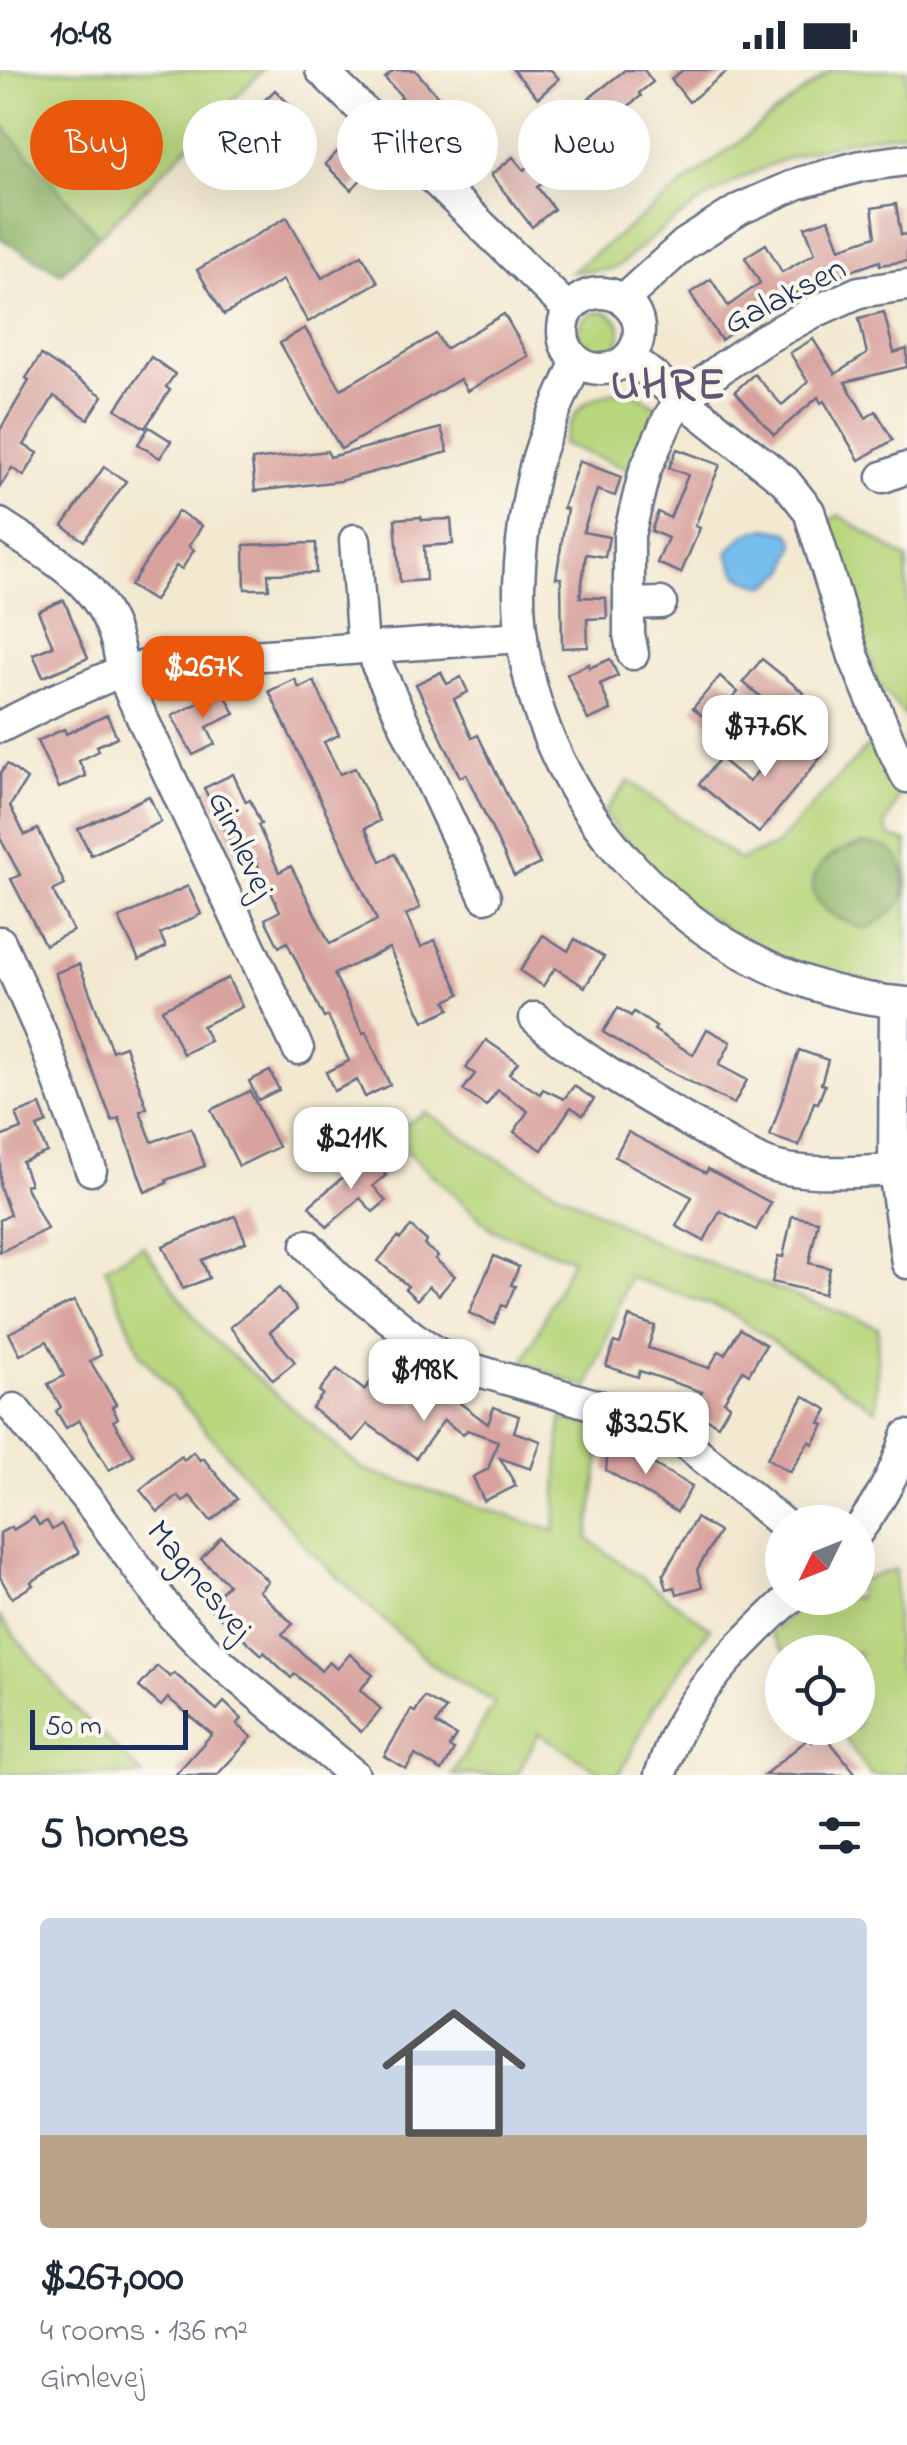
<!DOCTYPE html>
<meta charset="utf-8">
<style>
:root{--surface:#fff;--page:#f2f2f3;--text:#1f2937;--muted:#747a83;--accent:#ea580c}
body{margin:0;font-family:"Indie Flower",sans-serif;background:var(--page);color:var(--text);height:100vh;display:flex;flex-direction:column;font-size:38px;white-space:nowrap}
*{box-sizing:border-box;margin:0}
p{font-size:32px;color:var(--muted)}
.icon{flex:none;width:55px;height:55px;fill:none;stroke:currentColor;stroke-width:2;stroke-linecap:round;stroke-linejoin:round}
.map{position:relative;height:1705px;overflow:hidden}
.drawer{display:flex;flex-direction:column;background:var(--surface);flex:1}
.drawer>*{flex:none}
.top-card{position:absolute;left:30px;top:30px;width:848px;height:90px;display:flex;gap:20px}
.needle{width:65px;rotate:227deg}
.controls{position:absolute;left:765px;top:1435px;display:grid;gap:20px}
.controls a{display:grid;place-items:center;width:110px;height:110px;border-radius:50%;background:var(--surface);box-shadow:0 10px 40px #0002;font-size:50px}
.scale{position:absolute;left:30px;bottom:25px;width:158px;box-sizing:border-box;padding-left:10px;border:5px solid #1b2f5e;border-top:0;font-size:28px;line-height:35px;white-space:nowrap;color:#1b2f5e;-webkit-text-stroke:8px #fbf7ec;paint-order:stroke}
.price{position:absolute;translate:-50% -85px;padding:0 22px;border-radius:20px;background:#fff;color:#222;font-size:32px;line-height:65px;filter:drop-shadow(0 2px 5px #0008)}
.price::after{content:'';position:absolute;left:50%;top:60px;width:30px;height:22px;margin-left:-15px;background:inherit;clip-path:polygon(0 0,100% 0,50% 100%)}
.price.current{background:var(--accent);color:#fff}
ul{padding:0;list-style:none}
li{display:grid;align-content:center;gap:20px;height:530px;padding:0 40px}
li span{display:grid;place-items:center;height:310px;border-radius:10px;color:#555}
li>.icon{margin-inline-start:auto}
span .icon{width:180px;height:180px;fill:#fffc;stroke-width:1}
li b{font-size:42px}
h2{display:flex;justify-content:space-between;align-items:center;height:120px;padding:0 40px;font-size:42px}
.pill{padding:0 35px;border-radius:45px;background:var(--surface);box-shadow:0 10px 40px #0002;font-size:35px;line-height:90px}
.pill.current{background:var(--accent);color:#fff}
.status{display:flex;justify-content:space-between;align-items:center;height:70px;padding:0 50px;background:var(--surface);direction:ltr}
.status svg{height:28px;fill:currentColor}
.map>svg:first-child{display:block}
.green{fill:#b8d67d;stroke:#6a826e;stroke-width:2.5}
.forest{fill:#92b76c;stroke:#567365;stroke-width:2.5}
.water{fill:#77bdee;stroke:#4976a6;stroke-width:2.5}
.building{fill:#d8a29f}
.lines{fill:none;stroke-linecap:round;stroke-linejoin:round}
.minor-casing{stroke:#677086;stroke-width:35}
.minor{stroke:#fff;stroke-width:30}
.labels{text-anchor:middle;stroke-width:8;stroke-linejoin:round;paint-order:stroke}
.street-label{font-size:35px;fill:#1b2f5e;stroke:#fbf7ec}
.district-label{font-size:45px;font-weight:bold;letter-spacing:2.5px;fill:#5d5775;stroke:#fbf7ec}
</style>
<div class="status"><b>10:48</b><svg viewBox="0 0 49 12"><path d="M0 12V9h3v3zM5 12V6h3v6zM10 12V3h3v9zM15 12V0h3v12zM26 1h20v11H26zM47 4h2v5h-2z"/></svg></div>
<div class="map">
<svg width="907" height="1705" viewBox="0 0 907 1705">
<rect width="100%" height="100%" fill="#fbf7ec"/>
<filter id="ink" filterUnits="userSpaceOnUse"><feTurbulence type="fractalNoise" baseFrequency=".01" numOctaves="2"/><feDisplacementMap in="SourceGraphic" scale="20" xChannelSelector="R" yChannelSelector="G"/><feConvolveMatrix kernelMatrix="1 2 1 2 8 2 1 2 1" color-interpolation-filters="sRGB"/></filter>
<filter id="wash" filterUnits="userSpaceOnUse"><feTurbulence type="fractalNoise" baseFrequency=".0048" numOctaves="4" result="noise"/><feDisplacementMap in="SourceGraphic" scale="40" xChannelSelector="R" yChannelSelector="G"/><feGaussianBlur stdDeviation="2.25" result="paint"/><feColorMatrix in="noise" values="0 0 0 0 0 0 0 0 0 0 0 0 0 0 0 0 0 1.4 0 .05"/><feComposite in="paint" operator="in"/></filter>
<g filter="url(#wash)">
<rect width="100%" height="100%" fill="#f3e9d1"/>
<g class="green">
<path d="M0,0H263L99,166L0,52Z"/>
<path d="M831,0H907V62C788,73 707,117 620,195L613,199L571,202Z"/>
<circle cx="600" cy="263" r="21"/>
<path d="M621,320L636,324L664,340L634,401L562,374C578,335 579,331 621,320Z"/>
<path d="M839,445L907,489V649L877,612L826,452Z"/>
<path d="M878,665L903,717L885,757L891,767L907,772V814L905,801L904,827L907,814V921L831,906L763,882L673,825L603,744L629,711L739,790L775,776Z"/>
<path d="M426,1042L490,1085L658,1174L878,1257L876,1340L726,1240L629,1207L588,1318L523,1293L572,1189L493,1160L388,1065Z"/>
<path d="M143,1176L207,1264L362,1399L555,1461L561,1349L605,1352L588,1469L710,1558L654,1637L619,1705H604L539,1663L517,1705H452L495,1633L432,1595L311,1482L141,1285L105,1197Z"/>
<path d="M895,1499L897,1593L907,1620V1705H871L838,1658H858V1582H785L771,1564L807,1528H858V1506L863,1510Z"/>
<path d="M0,1547L70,1634L143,1705H0Z"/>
</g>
<g class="forest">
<path d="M0,52L99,166L61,203L0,168Z"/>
<path d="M864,774C871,775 880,775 887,778C906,787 907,816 901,833C895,840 879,853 870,857C862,860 854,855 847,852C789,829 812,782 864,774Z"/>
</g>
<path class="water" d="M767,458L789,462L795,473L787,500L768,516C743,512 734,507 728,482L745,464Z"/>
<g id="blocks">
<g class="building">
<path d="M394,0H415L482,77L460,96L399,30L402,27L385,8Z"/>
<path d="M513,0H551L559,9L538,28Z"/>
<path d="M625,0H644L653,12L639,23L641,26L626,38L634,47L621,58L613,48L583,71L565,47Z"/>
<path d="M683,0H729L689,32L671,9Z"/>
<path d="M275,20L296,41L282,56L293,67L276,84L265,73L260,77L239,55Z"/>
<path d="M346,73L371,99L351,120L325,94Z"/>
<path d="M513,87L524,100L534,93L547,110L537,117L554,139L532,157L491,105Z"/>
<path d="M896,134L901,165L907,164V191L880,195V191L808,216L772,235L721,270L690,223L711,209L728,236L760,213L745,187L766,174L782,202L815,183L805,157L829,149L840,178L876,166L872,138Z"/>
<path d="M287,147L322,208L362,185L378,212L308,252L283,210L224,245L197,200Z"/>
<path d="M884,242L894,283L907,279V297L845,312L866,348L876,341L893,370L859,390L824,331L821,333L818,327L774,365L735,321L754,304L782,335L808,312L790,283L813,269L835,304L867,284L859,248Z"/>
<path d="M504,244L528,286L467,321L460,309L341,379L280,273L305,258L341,319L436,264L445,279Z"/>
<path d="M41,285L103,326L88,349L54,326L24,375L38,383L24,406L12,398L0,417V360L29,311L26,308Z"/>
<path d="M151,287L175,304L166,317L170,320L145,358L116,339Z"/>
<path d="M149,357L171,371L160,388L138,374Z"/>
<path d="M441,358L448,382L340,411L255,421L252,390L327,381L330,387Z"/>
<path d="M677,379L720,395L695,456L700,458L681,503L657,493L668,468L651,461L658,442L670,448L688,405L669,398Z"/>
<path d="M579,391L621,407L615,426L597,420L583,462L609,467L605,487L586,484L580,527L606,528L607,548L587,549L588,577L562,578L561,508H556L567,439L563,438Z"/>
<path d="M104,397L126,411L84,471L63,456Z"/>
<path d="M178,441L202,456L189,476L194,480L182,499L176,496L154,531L130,516Z"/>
<path d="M421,447L422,450L451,449L453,474L424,476L426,510L400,512L395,449Z"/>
<path d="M316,473V503L268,504L269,519H245L244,475Z"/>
<path d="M64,530L88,588L43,607L33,584L53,576L38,541Z"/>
<path d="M610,589L618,606L600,614L611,640L588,650L567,604L589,594V598Z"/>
<path d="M762,589L804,623L784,646L743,612Z"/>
<path d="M441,602L447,614L461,607L468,622L454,629L472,668L478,665L540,794L514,806L466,704L460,707L416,614Z"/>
<path d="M720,606L738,622L711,653L693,638Z"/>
<path d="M295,609L299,618L314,611L339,665L324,672L340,704L355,698L380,751L365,758L381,791L395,784L420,838L406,845L421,877L435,870L460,924L446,931L450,939L424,951L389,878L334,904L363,963L366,962L390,1015L365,1027L357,1010L334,1021L326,1002L349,991L328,946L324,948L287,872L279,877L265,849L280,841L252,783L239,790L204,718L233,704L246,732L250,730L261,754L258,755L279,802L291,796L330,874L377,850L269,621Z"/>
<path d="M223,621L235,644L207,657L215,674L193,685L172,646Z"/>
<path d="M107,645L117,667L97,676L99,681L79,691L86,706L59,718L37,671L64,659L66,664Z"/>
<path d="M795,655L826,681L759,763L699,714L720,688L749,712Z"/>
<path d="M7,694L27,709L10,736L25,765L38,759L65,815L53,821L73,861L45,875L11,809L20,805L0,768V704Z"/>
<path d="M149,726L161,752L91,785L78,759Z"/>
<path d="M188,816L201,844L160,864L166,877L139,890L119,848Z"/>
<path d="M543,865L568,881L575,869L604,887L585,917L555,898L543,916L520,901Z"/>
<path d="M79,894L112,981L125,976L147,1038L140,1041L152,1072L191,1058L205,1096L166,1110L167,1113L145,1122L119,1048L112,1051L55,903Z"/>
<path d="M228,908L242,937L202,956L210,971L183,984L162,939Z"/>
<path d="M618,938L631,946L634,942L656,957L654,960L693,985L707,959L731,972L719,995L747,1010L734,1034L649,991L603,962Z"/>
<path d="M486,970L518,992L509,1004L540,1024L543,1019L564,1029L574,1016L594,1029L583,1045L571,1037L542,1080L514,1062L528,1041L498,1020L486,1036L463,1020L475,1004L466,998Z"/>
<path d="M799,980L828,990L821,1014L825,1015L818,1033L814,1032L799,1076L770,1066Z"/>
<path d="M270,1001L279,1020L258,1030L249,1011Z"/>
<path d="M250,1021L278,1077L239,1096L211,1040Z"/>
<path d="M40,1035L47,1053L37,1057L47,1082L22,1092L30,1114L25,1115L47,1159L0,1182V1150L10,1145L0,1117V1067L22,1059L16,1044Z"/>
<path d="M628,1062L706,1103L708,1099L771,1133L756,1160L720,1141L704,1171L676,1156L692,1127L615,1087Z"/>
<path d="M369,1085L386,1105L373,1116L386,1131L373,1142L360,1128L327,1157L309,1136Z"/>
<path d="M235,1146L246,1172L202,1190L209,1208L183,1219L163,1176Z"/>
<path d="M792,1146L818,1151L809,1193L830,1198L824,1224L772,1212L778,1186L783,1187Z"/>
<path d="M411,1157L427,1171L424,1175L438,1186L435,1189L455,1206L439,1225L429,1216L417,1230L405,1219L408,1216L378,1191L398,1167L400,1169Z"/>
<path d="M494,1186L519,1197L511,1215L515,1216L506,1237L502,1235L494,1254L469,1243Z"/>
<path d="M279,1218L297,1240L270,1262L295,1292L273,1310L230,1257Z"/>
<path d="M74,1231L101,1285L90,1291L116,1334L112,1337L118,1348L113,1351L134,1385L109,1400L79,1350L66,1358L56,1341L61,1337L48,1314L64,1306L47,1271L20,1285L9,1263Z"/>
<path d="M629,1247L655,1256L648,1278L709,1298L719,1281L725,1284L740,1259L766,1275L749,1304L743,1300L724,1331L730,1335L718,1355L691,1339L702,1322L640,1301L638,1307L606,1296L614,1272L620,1274Z"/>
<path d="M337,1299L364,1320L378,1303L417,1335L433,1313L488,1354L494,1337L519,1346L514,1362L541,1371L531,1399L500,1388L516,1416L484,1431L473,1407L488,1399L498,1371L467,1360L463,1365L444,1350L416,1388L368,1354L354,1371L312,1338L323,1324L319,1321Z"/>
<path d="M804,1326L828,1340L820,1353L824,1355L813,1374L809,1371L790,1402L767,1388Z"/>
<path d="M609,1369L692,1416L677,1442L606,1400Z"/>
<path d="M193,1382L200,1390L203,1388L237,1429L211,1451L190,1426L183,1432L178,1426L158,1442L140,1420L181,1386L184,1390Z"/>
<path d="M34,1447L39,1455L47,1451L52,1460L61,1454L79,1483L31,1512L33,1515L12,1528L0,1507V1463L11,1457L13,1460Z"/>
<path d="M696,1448L719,1462L697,1500L702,1517L677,1524L675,1517L667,1519L663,1505Z"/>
<path d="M221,1467L268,1511L259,1521L293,1554L282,1564L321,1601L329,1592L337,1599L350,1584L373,1605L360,1620L381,1639L361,1662L295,1604L291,1608L264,1582L262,1585L208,1536L228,1514L201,1489Z"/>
<path d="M157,1596L170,1607L174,1603L217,1640L224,1632L242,1649L237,1654L252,1667L217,1705H175L212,1664L168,1628L161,1636L139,1617Z"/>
<path d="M424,1627L446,1639L436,1654L456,1666L449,1677L454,1680L442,1701L415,1685L406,1699L384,1686L411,1640L415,1642Z"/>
<path d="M823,1663L857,1705H764L809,1668L812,1672Z"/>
</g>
</g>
</g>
<g filter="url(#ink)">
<use href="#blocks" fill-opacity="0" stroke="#677086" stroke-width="2.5"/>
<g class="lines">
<defs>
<g id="minor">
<path d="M321,0L569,240"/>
<circle cx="601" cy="261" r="38"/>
<path d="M623,230L685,174L740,139L799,113L861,96L907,90"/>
<path d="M629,287L785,411L809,441L854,587L892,677L907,707"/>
<path d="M577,291C562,325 545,361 535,397C526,435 520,478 519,517C516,726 699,919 907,933"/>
<path d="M883,407L907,398"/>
<path d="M0,454C63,496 113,517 122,601L165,592L522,567"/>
<path d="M355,470L363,578"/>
<path d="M661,533L629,534V465L645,400L669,347L681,330L723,297L763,270L812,243L859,222L907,215"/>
<path d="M629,534V564L633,584"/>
<path d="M375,577L377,595L485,827"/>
<path d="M0,657L56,629L122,601L130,622L298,979"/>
<path d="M0,872L41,963L91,1100"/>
<path d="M895,932L894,1100L907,1193"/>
<path d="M535,948C584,992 638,1022 695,1055C719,1068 745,1086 771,1095C804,1106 858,1102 894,1100"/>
<path d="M307,1175L336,1206L413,1267L452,1293L646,1350L681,1369L782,1453"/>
<path d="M14,1339L94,1438L171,1544L213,1587L354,1705"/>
<path d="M858,1461C881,1429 895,1404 907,1366"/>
<path d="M660,1705C665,1693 669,1680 674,1668C700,1613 746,1569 790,1528"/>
</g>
</defs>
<use href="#minor" class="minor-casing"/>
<use href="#minor" class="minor"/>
</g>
</g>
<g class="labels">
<g class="street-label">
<text transform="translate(784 224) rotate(-27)" y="12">Galaksen</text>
<text transform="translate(243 774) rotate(65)" y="12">Gimlevej</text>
<text transform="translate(201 1509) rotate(50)" y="12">Magnesvej</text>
</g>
<g class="district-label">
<text x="669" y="328">UHRE</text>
</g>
</g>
</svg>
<div class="controls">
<a><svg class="needle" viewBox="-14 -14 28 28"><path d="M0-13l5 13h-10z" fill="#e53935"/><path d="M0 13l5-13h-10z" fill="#747a83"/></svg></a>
<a><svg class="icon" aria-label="locate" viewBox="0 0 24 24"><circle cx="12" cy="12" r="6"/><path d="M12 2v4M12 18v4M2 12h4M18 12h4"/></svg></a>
</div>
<div class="scale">50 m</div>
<b class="price current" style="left:203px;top:651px">$267K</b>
<b class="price" style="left:765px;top:710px">$77.6K</b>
<b class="price" style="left:351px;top:1122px">$211K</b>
<b class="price" style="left:424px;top:1354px">$198K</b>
<b class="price" style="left:646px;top:1407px">$325K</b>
<div class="top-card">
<a class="pill current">Buy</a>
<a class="pill">Rent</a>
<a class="pill">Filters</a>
<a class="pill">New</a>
</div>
</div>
<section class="drawer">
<h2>5 homes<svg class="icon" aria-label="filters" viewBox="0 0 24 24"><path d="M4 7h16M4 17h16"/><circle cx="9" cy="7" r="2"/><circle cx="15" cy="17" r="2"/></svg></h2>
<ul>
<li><span style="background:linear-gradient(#c9d6e8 70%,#b9a48a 0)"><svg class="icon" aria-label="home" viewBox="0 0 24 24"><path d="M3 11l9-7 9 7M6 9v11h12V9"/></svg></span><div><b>$267,000</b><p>4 rooms · 136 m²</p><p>Gimlevej</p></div></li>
</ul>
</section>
